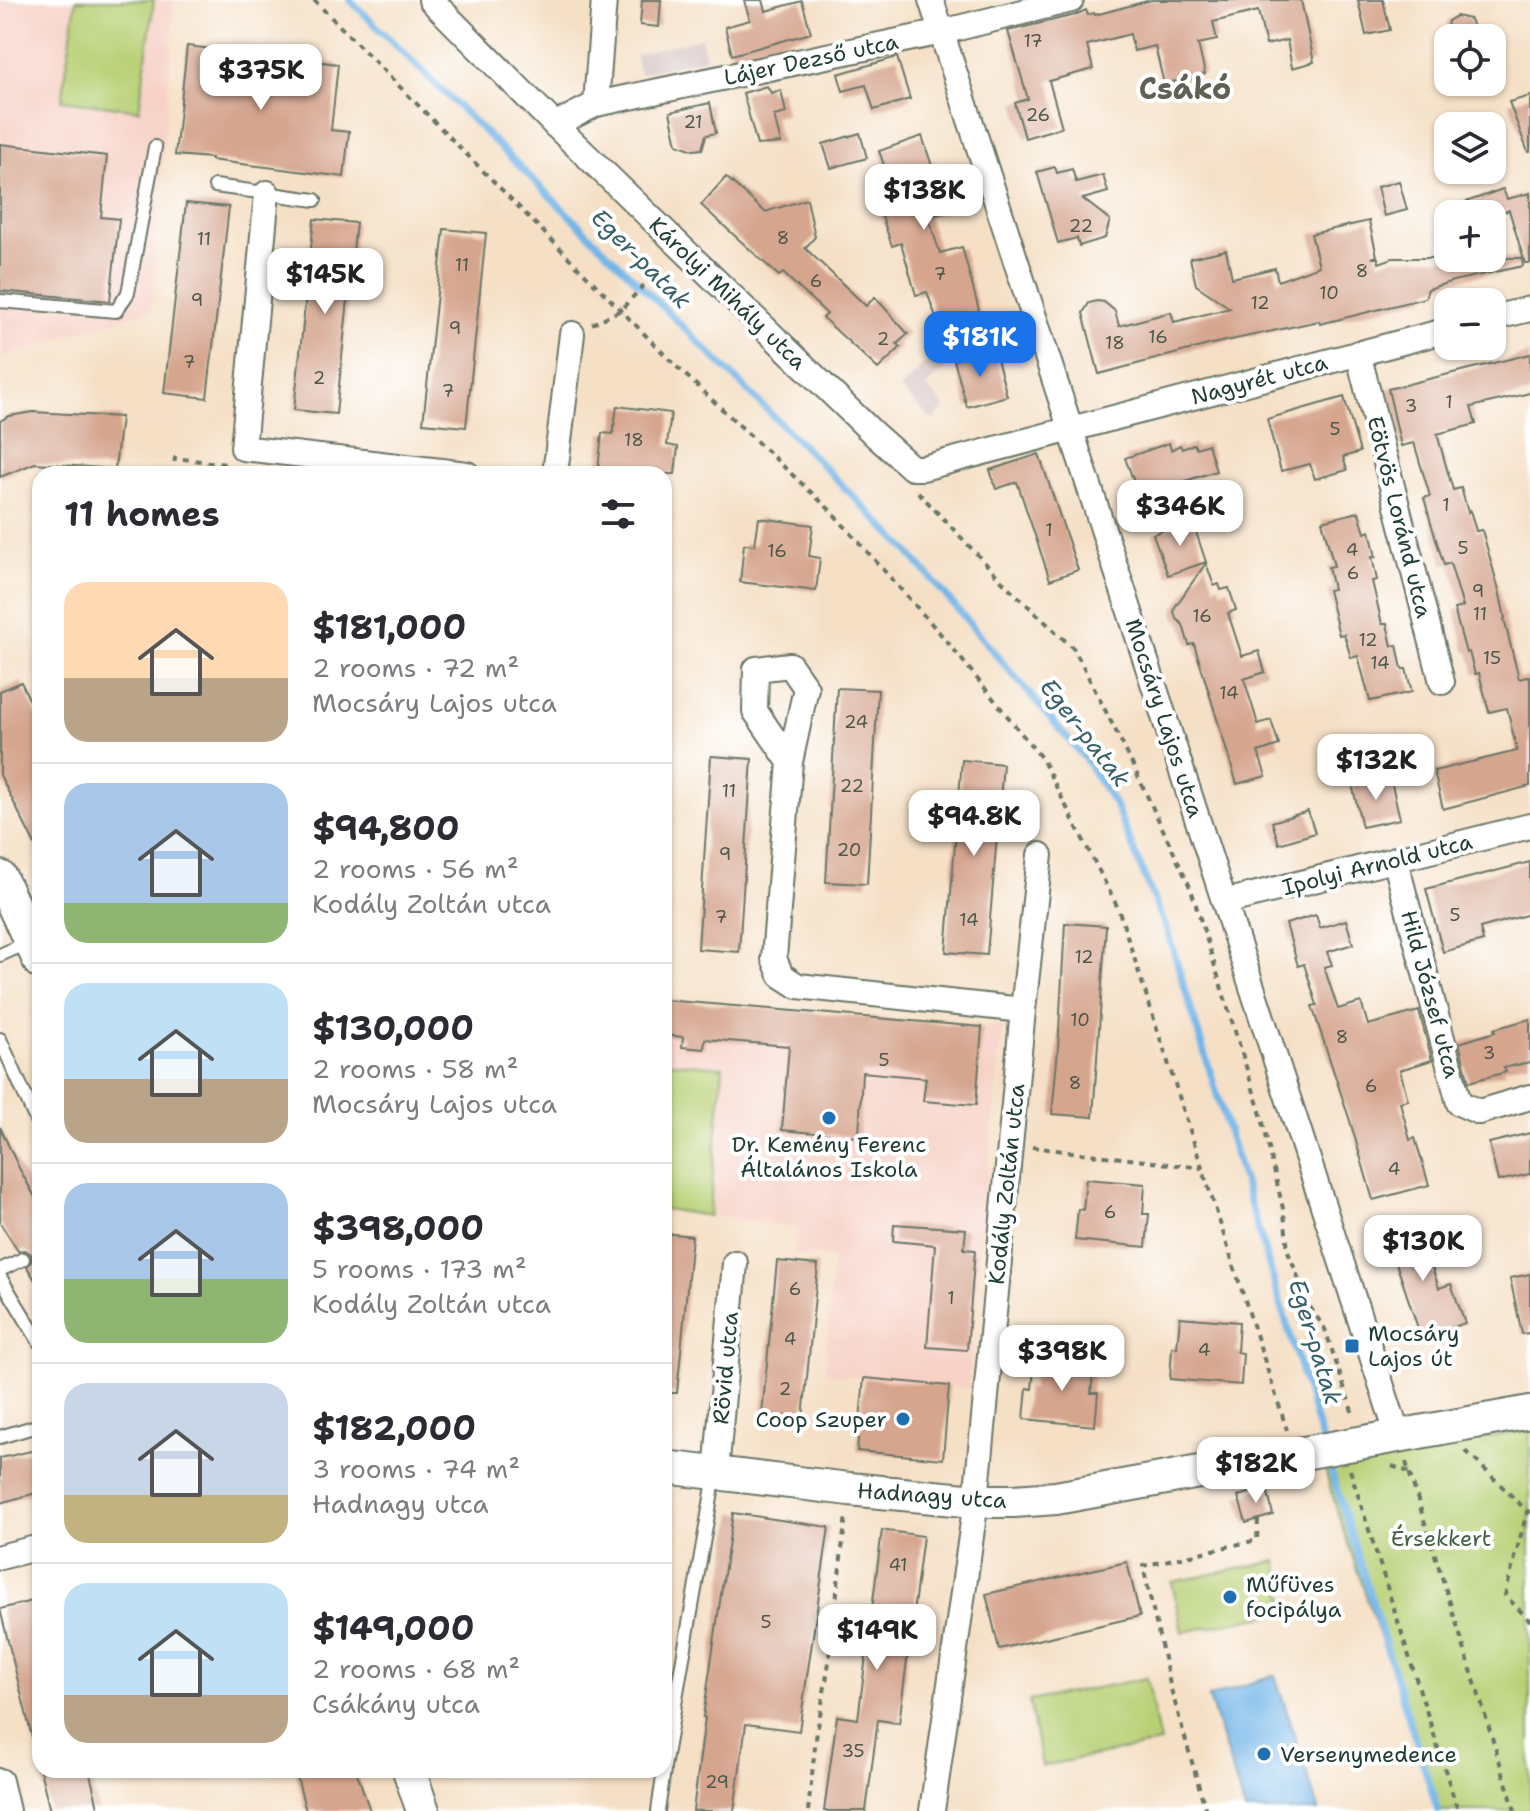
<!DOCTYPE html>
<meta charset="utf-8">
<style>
:root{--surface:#fff;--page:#f2f2f3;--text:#2b2b33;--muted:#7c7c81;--line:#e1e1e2;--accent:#1a73e8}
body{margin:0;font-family:"Shantell Sans",sans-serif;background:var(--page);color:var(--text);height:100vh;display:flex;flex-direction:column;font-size:30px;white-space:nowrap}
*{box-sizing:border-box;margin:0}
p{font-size:26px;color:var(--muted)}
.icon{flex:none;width:44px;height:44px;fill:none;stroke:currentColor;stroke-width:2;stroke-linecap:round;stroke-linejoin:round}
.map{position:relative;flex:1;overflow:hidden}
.side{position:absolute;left:32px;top:466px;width:640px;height:1312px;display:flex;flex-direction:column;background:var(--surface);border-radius:24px;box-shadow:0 2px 6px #0004}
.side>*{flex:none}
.controls{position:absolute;left:1434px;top:24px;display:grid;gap:16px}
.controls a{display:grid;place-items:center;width:72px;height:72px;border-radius:16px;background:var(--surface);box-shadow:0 2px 6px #0004;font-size:40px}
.price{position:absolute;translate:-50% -68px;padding:0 18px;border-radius:16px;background:#fff;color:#222;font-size:26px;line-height:52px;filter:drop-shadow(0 2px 4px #0008)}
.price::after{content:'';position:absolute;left:50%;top:48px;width:24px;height:18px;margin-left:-12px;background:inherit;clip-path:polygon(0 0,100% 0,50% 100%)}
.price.on{background:var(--accent);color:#fff}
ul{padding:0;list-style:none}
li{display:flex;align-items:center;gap:24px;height:200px;padding:0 32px}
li+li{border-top:2px solid var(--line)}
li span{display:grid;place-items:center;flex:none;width:224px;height:160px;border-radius:24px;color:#555}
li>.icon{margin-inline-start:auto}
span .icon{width:96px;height:96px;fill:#fffc;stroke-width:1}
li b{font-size:34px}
h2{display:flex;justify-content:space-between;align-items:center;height:96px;padding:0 32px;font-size:34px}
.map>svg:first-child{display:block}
.built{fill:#f7d1c6}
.industrial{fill:#d2bfbf}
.green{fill:#b8d075;stroke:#6c8654;stroke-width:2}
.water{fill:#73b6e8;stroke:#497a8e;stroke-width:2}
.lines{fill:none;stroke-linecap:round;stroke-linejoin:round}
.stream{stroke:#73b6e8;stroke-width:7}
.building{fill:#d6a58e}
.service-casing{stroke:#6a7667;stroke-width:16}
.minor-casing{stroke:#6a7667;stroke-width:28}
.tertiary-casing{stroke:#6a7667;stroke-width:36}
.path{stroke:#6a7667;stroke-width:4;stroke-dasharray:6 6;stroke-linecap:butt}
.service{stroke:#fff;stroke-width:12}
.minor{stroke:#fff;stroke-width:24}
.tertiary{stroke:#fff;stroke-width:32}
.poi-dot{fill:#1f6fb2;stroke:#fff;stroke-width:3}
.labels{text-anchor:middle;stroke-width:8;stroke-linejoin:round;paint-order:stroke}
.number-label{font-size:18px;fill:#4d574a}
.street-label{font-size:22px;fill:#1f3d34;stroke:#fff}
.poi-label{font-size:22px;fill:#1f3d34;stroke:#fff;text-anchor:start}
.park-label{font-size:22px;fill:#456244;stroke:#fff}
.water-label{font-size:24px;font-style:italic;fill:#38616a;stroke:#fff}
.district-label{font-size:30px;font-weight:bold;fill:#5f6154;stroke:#fff}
</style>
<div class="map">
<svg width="1530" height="1811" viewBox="0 0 1530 1811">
<rect width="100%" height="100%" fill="#fff"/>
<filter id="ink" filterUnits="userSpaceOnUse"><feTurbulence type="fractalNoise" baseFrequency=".0125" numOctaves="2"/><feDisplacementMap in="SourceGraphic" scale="16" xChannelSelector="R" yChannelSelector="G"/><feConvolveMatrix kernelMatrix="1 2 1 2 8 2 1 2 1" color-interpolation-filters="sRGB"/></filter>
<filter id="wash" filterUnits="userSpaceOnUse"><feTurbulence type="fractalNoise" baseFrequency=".006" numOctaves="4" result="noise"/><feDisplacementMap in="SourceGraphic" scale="32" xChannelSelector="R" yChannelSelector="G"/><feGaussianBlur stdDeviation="1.8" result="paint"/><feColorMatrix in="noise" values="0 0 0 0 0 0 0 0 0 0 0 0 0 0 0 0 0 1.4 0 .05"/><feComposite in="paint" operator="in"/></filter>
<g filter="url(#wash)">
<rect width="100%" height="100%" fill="#f5e0c6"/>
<g class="built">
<path d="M0,0H175L152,309L0,358Z"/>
<path d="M664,1000L982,1027L1002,1026L968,1388L825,1373L832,1258L794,1255L796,1227L664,1209Z"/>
</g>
<g class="industrial">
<path d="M701,38L706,58L640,74L635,55Z"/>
<path d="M935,354L947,366L926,387L945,407L932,420L900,389Z"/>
</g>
<g class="green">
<path d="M76,0H154L139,110L62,100Z"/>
<path d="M664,1062L723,1067L709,1216L664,1209Z"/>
<path d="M1530,1430V1811H1440L1342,1526L1324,1467Z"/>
<path d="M1277,1561L1287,1612L1182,1632L1172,1582Z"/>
<path d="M1147,1678L1160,1743L1042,1766L1029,1701Z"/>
</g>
<path class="water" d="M1275,1675L1319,1811H1245L1209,1697Z"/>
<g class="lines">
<g class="stream">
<path d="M350,0L723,366L906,549L1086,760L1115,805L1168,933L1323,1443"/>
<path d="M1327,1458L1438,1811"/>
</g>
</g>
<g id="blocks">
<g class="building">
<path d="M642,0H661L659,27L640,25Z"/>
<path d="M744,0H763L766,11L802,1L811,33L732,55L725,27L750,20Z"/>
<path d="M1151,0H1301L1314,62L1292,68L1287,40L1266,45L1258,11L1213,22L1217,40L1198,44L1205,74L1164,84L1155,46L1134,51L1130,34L1087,45L1093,69L1049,81L1062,127L1025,138L1015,103L1028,99L1008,31L1075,15L1086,10L1088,15L1094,13L1095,15Z"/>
<path d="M1358,0H1383L1390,30L1366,35Z"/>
<path d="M1456,16L1470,19L1477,38H1445L1448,21Z"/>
<path d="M187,46L338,64L331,130L349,132L344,177L211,160V158L175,155Z"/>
<path d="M897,57L910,99L874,110L866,85L843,91L838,74Z"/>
<path d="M767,86L771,93L781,90L786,113L774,116L781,143L757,145L743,93Z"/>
<path d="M1530,96V152H1528L1509,102Z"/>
<path d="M710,103L716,133L706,135L702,149L693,150L677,144L670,112Z"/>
<path d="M860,133L867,158L831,168L823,144Z"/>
<path d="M922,136L947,211L928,217L940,253L962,247L980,314L947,325L944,317L937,320L927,292L916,295L901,243L892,246L876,199L894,193L879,151Z"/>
<path d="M0,144L107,156L101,217L119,219L110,301L0,291Z"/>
<path d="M1055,167L1057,173L1072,169L1076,182L1103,175L1108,192L1083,199L1110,220L1105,238L1079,246L1077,238L1058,243L1037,172Z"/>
<path d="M726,177L765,212L807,199L815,237L805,248L866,306L875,297L908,334L897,344L901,347L878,369L823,318L827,314L783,273L779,276L701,205Z"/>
<path d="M1399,181L1407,210L1384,216L1377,187Z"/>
<path d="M1503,189L1507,199L1530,193V263H1525L1509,210L1498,214H1440V211Z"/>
<path d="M186,203L229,207L207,398L164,393Z"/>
<path d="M314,219L356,223L336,414L294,410Z"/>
<path d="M1369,221L1377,256L1372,258H1378L1379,263L1393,258H1522L1523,266L1453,281L1428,289L1425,298L1320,324L1319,321L1212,344L1099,374L1083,313L1089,303L1097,301L1104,302L1115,311L1119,326L1171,312L1174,322L1230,308L1196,285L1190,258L1226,250L1232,278L1275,268L1278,281L1319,266L1311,234Z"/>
<path d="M444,229L486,233L466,427L423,423Z"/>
<path d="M983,352L997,359L1007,396L967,407L954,360Z"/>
<path d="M1530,354V393L1471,407L1476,424L1437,434L1453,490L1461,488L1468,512L1470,510L1476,531L1482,530L1499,590L1505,618L1504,619L1519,679L1530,676V786L1443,809L1434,771L1517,751L1507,708L1489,712L1479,673L1475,674L1469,652L1466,653L1454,609L1463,607L1450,563L1444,565L1431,523L1424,498L1430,496L1414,443L1401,446L1388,389Z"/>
<path d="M1344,397L1360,452L1343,457L1347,470L1315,479L1310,464L1281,471L1267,419Z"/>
<path d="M617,406L671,413L667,445L678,447L675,474H626L598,470L602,433L613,434Z"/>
<path d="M33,412L121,417L115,469L35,463L0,477V421L9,416Z"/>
<path d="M1169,443L1171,450L1180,445L1182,449L1194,444L1196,448L1208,444L1216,471L1164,488L1161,499L1156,508L1143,505L1125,458Z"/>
<path d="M1039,454L1078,570L1050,580L1017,482L996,489L990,470Z"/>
<path d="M1359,512L1365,533L1370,531L1376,557H1372L1377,580L1372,581L1382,624H1387L1392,646L1397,645L1402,669H1406L1412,692L1370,701L1358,656L1351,658L1344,634L1339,635L1328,590L1333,589L1328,567L1334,566L1322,521Z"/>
<path d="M759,518L813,525L809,556L820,558L816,591L740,582L744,544L755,545Z"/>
<path d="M1192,520L1206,562L1168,575L1153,534Z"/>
<path d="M1206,563L1214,586L1219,584L1221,590L1229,588L1236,610L1228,613L1242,656L1259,651L1265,672L1244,679L1258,724L1271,720L1279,745L1258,752L1266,776L1237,784L1194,644L1189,645L1183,625L1176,618L1174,612L1175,607Z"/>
<path d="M21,682L40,722V855L0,775V691Z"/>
<path d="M837,688L878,690L867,884L826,882Z"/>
<path d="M711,756L752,759L739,952L698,949Z"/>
<path d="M962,760L1003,764L987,955L946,952Z"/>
<path d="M1390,776L1400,819L1362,827L1352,784Z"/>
<path d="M1308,811L1315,833L1279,844L1272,822Z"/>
<path d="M1530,862V914L1480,928L1483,941L1443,952L1426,889Z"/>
<path d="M1316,915L1320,928L1346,920L1353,944L1327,952L1332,965L1324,967L1338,1009L1361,1002L1368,1025L1419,1011L1432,1060L1400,1070L1408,1100L1400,1102L1410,1140L1415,1138L1429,1185L1373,1200L1350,1121L1312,1006L1317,1005L1304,964L1298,966L1286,924Z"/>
<path d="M1065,923L1106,926L1093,1117L1052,1114L1058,1049Z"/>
<path d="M664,1000L982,1027L976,1105L923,1101L926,1078L862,1072L859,1137L782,1130L789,1046L705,1039L704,1049L682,1047L683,1037L664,1035Z"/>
<path d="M1530,1019V1062L1504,1068L1506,1072L1469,1082L1459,1043L1495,1032L1494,1029Z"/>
<path d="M0,1127L19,1168L40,1206V1288L27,1267L32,1260L31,1254L24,1250L18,1251L0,1223Z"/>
<path d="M1530,1133V1174L1498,1181L1489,1143Z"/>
<path d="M1086,1179L1145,1184L1143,1214H1149L1146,1247L1075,1240L1078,1209L1083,1210Z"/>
<path d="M1417,1223L1439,1288L1451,1284L1465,1323L1438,1333L1436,1329L1420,1334L1386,1233Z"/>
<path d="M894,1224L966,1229L964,1249L975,1250L967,1350L927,1347L935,1245L893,1241Z"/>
<path d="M664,1233L692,1236L677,1393H664Z"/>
<path d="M777,1261L818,1265L803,1418L762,1414Z"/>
<path d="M1530,1274V1333L1522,1334L1510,1278Z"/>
<path d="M1180,1317L1239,1322L1237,1352L1243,1353L1241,1385L1170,1379L1172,1347L1177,1348Z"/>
<path d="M1035,1358L1094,1363L1091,1393H1098L1095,1426L1024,1419L1027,1388L1032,1389Z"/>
<path d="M864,1378L949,1386L943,1459L857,1451Z"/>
<path d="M40,1449V1492L0,1503V1458Z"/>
<path d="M1267,1488L1273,1515L1246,1523L1238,1496Z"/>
<path d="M733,1513L829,1527L799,1731L746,1724L734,1811H693L705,1718L703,1717Z"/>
<path d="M882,1530L923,1536L899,1723L878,1720L866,1811H824L837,1716L858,1719Z"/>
<path d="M1127,1562L1140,1616L999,1649L986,1594Z"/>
<path d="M40,1599V1740L33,1741L0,1609Z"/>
<path d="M40,1770H89L99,1811H50Z"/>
<path d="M295,1770H356L370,1811H306Z"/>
</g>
</g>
</g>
<g filter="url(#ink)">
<use href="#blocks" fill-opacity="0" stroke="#6a7667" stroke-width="2"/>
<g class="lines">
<defs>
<g id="service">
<path d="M215,186L315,200"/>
<path d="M0,301L116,311L128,293L155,147"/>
<path d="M0,955L27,943"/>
<path d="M0,1039L40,1129"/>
<path d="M0,1270L23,1259"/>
<path d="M0,1277L40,1343"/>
<path d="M0,1437L40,1425"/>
<path d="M664,1767L715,1475"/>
<path d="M658,1811L664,1770"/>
</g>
<g id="minor">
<path d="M431,0L555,125L875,435L912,468H923L1448,330"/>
<path d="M931,0L1398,1436"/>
<path d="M596,104L604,0"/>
<path d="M555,125L596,104L942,32L1071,0"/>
<path d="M267,193L243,448L467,474"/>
<path d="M1492,318L1530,309"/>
<path d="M1358,353L1442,682"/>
<path d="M555,474L572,334"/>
<path d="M790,762L755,711L756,669L790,665L806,688L790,762L774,958L781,975L798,986L1023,1010"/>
<path d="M1395,859L1459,1103L1479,1112L1530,1097"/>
<path d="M1225,902L1530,826"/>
<path d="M716,1472L735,1263"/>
<path d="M0,1557L40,1547"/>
<path d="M0,1781L7,1811"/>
<path d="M932,1811L976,1501L1023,1010L1040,855"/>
</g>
<g id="tertiary">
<path d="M0,877L40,962"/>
<path d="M664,1467L849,1489L976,1501H1014L1056,1498L1530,1412"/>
<path d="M409,1770L423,1811"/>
</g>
</defs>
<use href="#service" class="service-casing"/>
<use href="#minor" class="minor-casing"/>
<use href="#tertiary" class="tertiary-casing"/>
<g class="path">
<path d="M314,0L677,367L830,510L946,640L1042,759L1118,908L1287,1430"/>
<path d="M592,324L621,310L663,264"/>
<path d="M56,471L81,474"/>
<path d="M173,474L175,458L226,464"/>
<path d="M918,492L1008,587L1074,649L1125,749L1191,889L1262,1118L1284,1213L1288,1251L1308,1304L1325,1329L1354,1417"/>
<path d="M1032,1147L1202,1168"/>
<path d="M1466,1451L1530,1514"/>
<path d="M1406,1462L1515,1811"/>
<path d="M1392,1466L1409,1472"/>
<path d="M1350,1470L1458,1811"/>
<path d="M1530,1511L1527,1512L1505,1595L1530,1621"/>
<path d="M808,1811L816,1738L828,1669L846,1515"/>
<path d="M1206,1811L1171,1689L1143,1566L1257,1540L1258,1519"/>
</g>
<use href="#service" class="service"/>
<use href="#minor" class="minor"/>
<use href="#tertiary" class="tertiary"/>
</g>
</g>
<g class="poi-dot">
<circle cx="829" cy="1118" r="8"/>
<rect x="1344" y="1338" width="16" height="16" rx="4"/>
<circle cx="903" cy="1419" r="8"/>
<circle cx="1230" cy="1597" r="8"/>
<circle cx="1264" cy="1754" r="8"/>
</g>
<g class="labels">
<g class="number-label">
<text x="1033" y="47">17</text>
<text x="1038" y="121">26</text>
<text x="693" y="128">21</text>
<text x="1081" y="232">22</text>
<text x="783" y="244">8</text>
<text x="204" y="245">11</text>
<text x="462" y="271">11</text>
<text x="1362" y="277">8</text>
<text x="940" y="280">7</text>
<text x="816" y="287">6</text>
<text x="1329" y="299">10</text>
<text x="197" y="306">9</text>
<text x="1260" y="309">12</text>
<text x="455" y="334">9</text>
<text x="1158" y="343">16</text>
<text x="883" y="345">2</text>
<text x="1115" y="349">18</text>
<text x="189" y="368">7</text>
<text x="319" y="384">2</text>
<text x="448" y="397">7</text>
<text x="1449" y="408">1</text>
<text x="1411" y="412">3</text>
<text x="1335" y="435">5</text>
<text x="634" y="446">18</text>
<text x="1446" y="511">1</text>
<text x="1049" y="536">1</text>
<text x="1463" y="554">5</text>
<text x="1352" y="556">4</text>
<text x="777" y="557">16</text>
<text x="1353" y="579">6</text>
<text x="1478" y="597">9</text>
<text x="1480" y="620">11</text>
<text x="1202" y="622">16</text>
<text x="1368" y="646">12</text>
<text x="1492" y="664">15</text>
<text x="1380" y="669">14</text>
<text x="1229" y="699">14</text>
<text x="856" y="728">24</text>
<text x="852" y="792">22</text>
<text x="729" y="797">11</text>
<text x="849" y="856">20</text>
<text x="725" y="860">9</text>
<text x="1455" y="921">5</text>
<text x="721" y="923">7</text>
<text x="969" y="926">14</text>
<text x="1084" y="963">12</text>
<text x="1080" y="1026">10</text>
<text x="1342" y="1043">8</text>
<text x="1489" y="1059">3</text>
<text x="884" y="1066">5</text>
<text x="1075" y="1089">8</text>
<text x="1371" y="1092">6</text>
<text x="1394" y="1175">4</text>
<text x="1110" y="1218">6</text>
<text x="795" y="1295">6</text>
<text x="951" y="1304">1</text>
<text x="790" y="1345">4</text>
<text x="1204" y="1356">4</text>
<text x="785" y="1395">2</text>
<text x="898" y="1571">41</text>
<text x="766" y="1628">5</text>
<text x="853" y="1757">35</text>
<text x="717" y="1788">29</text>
</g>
<g class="street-label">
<text transform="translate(811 59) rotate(-12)" y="8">Lájer Dezső utca</text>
<text transform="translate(728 293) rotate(44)" y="8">Károlyi Mihály utca</text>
<text transform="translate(1259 379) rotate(-15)" y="8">Nagyrét utca</text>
<text transform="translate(1400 517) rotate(76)" y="8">Eötvös Loránd utca</text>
<text transform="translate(1165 718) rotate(72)" y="8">Mocsáry Lajos utca</text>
<text transform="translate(1377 864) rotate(-14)" y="8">Ipolyi Arnold utca</text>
<text transform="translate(1431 994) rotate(75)" y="8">Hild József utca</text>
<text transform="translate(1006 1184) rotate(-84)" y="8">Kodály Zoltán utca</text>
<text transform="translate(725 1368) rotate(-85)" y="8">Rövid utca</text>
<text transform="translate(932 1495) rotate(4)" y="8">Hadnagy utca</text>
</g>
<g class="poi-label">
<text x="829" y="1152" text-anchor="middle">Dr. Kemény Ferenc<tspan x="829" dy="25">Általános Iskola</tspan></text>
<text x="1368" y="1341">Mocsáry<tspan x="1368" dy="25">Lajos út</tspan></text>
<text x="887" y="1427" text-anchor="end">Coop Szuper</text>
<text x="1246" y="1592">Műfüves<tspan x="1246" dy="25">focipálya</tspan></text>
<text x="1280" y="1762">Versenymedence</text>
</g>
<g class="park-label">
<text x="1441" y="1546">Érsekkert</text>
</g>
<g class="water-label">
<text transform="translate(641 259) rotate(45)" y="8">Eger-patak</text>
<text transform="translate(1085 733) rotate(52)" y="8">Eger-patak</text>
<text transform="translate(1315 1342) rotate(73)" y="8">Eger-patak</text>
</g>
<g class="district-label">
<text x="1185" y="99">Csákó</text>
</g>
</g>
</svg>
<div class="controls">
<a><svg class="icon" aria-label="locate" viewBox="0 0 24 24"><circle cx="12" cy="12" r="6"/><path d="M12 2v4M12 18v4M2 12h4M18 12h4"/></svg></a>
<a><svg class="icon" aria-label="layers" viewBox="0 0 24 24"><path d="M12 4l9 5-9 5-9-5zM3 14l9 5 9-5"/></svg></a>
<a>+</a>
<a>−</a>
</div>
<b class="price" style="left:261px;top:112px">$375K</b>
<b class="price" style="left:924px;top:232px">$138K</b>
<b class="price" style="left:325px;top:316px">$145K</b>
<b class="price on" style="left:980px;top:379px">$181K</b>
<b class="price" style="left:1180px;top:548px">$346K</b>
<b class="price" style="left:1376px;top:802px">$132K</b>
<b class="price" style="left:974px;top:858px">$94.8K</b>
<b class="price" style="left:1423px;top:1283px">$130K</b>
<b class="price" style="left:1062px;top:1393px">$398K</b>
<b class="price" style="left:1256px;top:1505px">$182K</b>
<b class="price" style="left:877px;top:1672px">$149K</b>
<section class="side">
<h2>11 homes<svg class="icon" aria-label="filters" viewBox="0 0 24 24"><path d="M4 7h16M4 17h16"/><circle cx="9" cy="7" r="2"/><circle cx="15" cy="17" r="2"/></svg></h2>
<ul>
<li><span style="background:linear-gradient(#ffd9b3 60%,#b9a48a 0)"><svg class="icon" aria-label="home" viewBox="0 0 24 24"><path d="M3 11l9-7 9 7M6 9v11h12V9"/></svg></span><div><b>$181,000</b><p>2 rooms · 72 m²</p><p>Mocsáry Lajos utca</p></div></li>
<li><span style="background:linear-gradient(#a9c7e8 75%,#8fb573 0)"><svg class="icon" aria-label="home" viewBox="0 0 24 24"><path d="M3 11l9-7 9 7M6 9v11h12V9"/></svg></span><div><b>$94,800</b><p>2 rooms · 56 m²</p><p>Kodály Zoltán utca</p></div></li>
<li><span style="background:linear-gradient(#bfe0f5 60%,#b9a48a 0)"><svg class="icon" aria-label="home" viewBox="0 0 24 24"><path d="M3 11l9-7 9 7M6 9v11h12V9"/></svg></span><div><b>$130,000</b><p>2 rooms · 58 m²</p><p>Mocsáry Lajos utca</p></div></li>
<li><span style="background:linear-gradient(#a9c7e8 60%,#8fb573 0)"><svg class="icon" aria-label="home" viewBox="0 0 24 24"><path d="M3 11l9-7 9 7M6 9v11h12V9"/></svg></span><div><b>$398,000</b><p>5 rooms · 173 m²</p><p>Kodály Zoltán utca</p></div></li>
<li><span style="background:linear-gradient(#c9d6e8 70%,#c2b280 0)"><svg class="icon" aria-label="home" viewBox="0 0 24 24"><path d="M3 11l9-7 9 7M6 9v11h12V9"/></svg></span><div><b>$182,000</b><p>3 rooms · 74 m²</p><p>Hadnagy utca</p></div></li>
<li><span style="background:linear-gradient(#bfe0f5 70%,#b9a48a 0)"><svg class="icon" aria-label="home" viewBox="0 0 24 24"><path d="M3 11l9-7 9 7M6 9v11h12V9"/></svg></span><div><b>$149,000</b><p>2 rooms · 68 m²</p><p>Csákány utca</p></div></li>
</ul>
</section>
</div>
